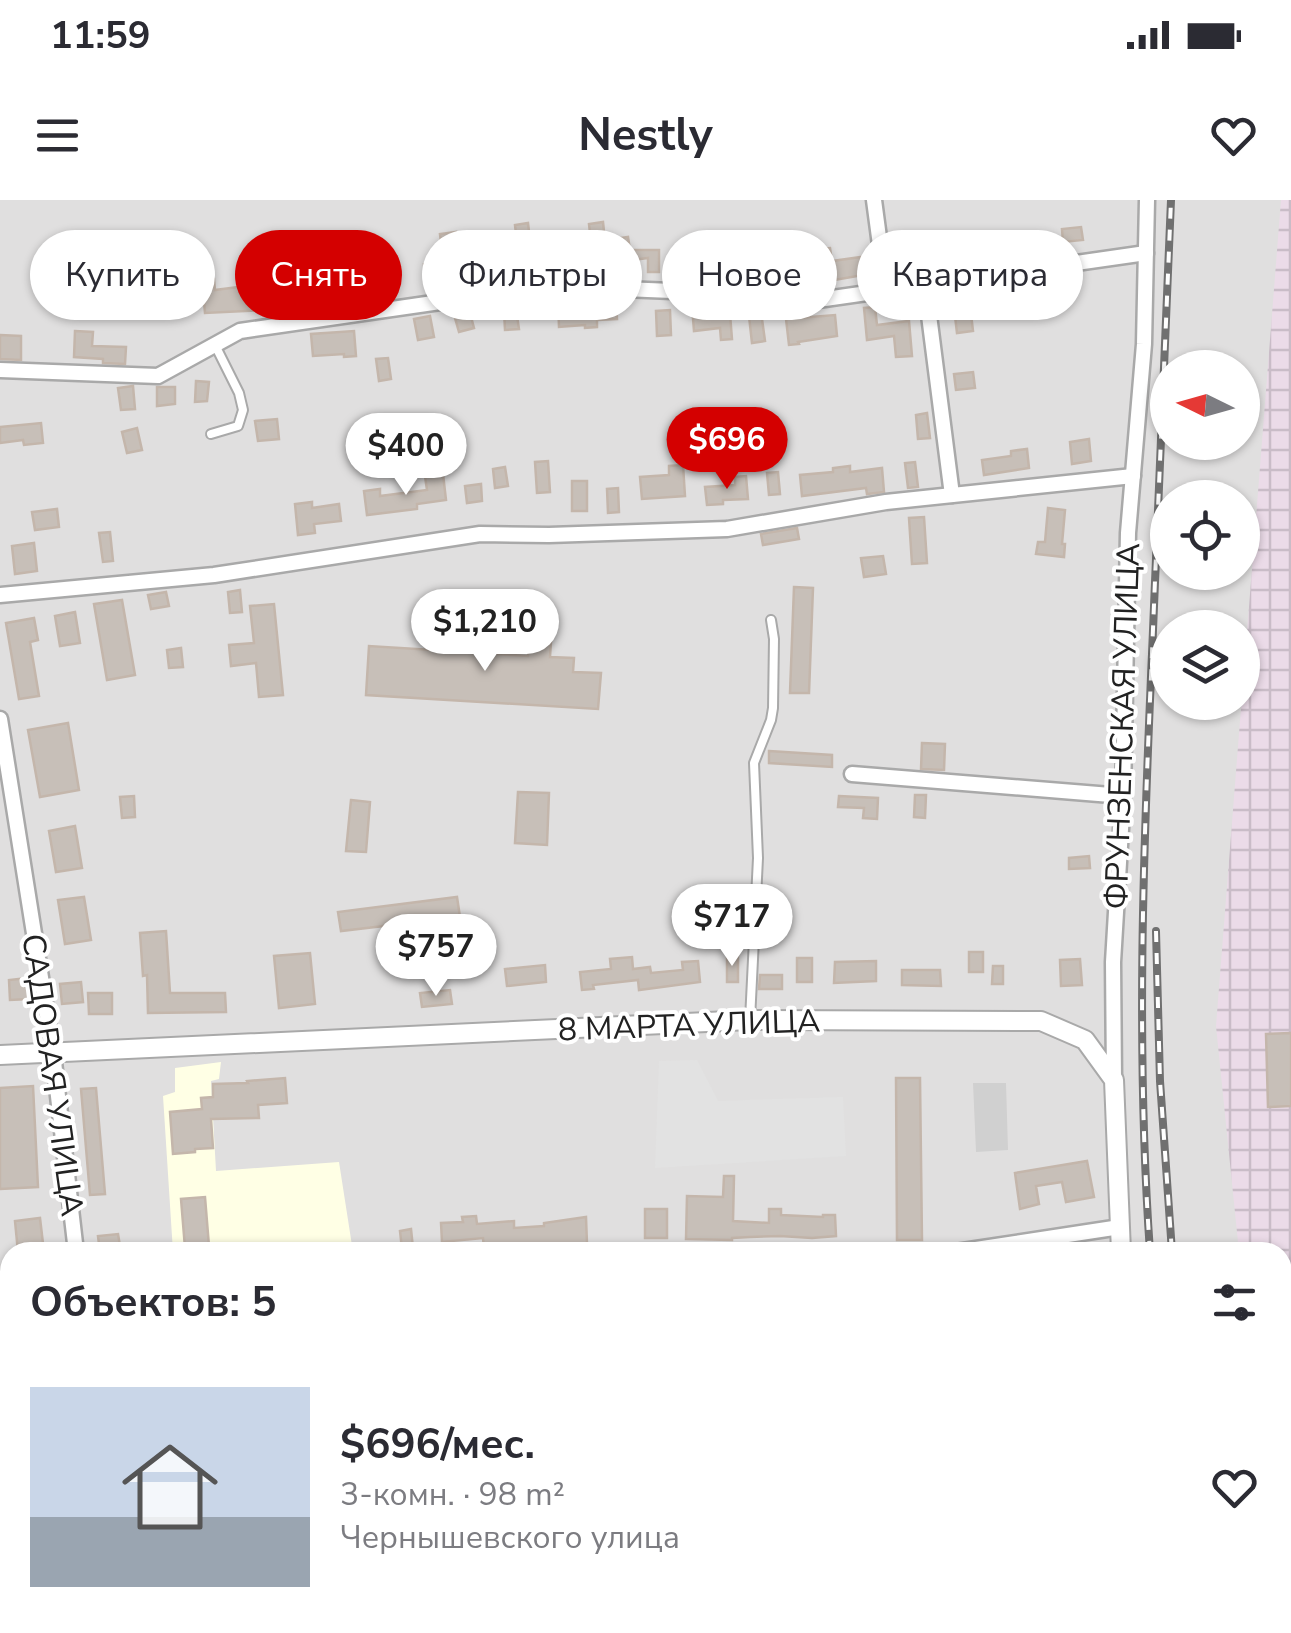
<!DOCTYPE html>
<html lang="ru">
<meta charset="utf-8">
<style>
:root{--surface:#fff;--page:#f7f7f7;--text:#2b2b33;--muted:#7c7c81;--line:#e1e1e2;--accent:#d40000}
body{margin:0;font-family:"Nunito Sans",sans-serif;background:var(--page);color:var(--text);height:100vh;display:flex;flex-direction:column;font-size:38px;white-space:nowrap}
*{box-sizing:border-box;margin:0}
p{font-size:32px;color:var(--muted)}
.icon{flex:none;width:55px;height:55px;fill:none;stroke:currentColor;stroke-width:2;stroke-linecap:round;stroke-linejoin:round}
.map{position:relative;flex:1;overflow:hidden}
.drawer{position:absolute;left:0px;top:1042px;width:1292px;height:392px;display:flex;flex-direction:column;background:var(--surface);border-radius:30px 30px 0 0;box-shadow:0 2px 8px #0004}
.drawer>*{flex:none}
.top-card{position:absolute;left:30px;top:30px;width:1232px;height:90px;display:flex;gap:20px}
.needle{width:65px;rotate:275deg}
.buttons{position:absolute;left:1150px;top:150px;display:grid;gap:20px}
.buttons a{display:grid;place-items:center;width:110px;height:110px;border-radius:50%;background:var(--surface);box-shadow:0 2px 8px #0004;font-size:50px}
.price{position:absolute;translate:-50% -85px;padding:0 22px;border-radius:35px;background:#fff;color:#222;font-size:32px;line-height:65px;filter:drop-shadow(0 2px 5px #0008)}
.price::after{content:'';position:absolute;left:50%;top:60px;width:30px;height:22px;margin-left:-15px;background:inherit;clip-path:polygon(0 0,100% 0,50% 100%)}
.price.active{background:var(--accent);color:#fff}
ul{padding:0;list-style:none}
li{display:flex;align-items:center;gap:30px;height:250px;padding:0 30px}
li+li{border-top:2px solid var(--line)}
li span{display:grid;place-items:center;flex:none;width:280px;height:200px;border-radius:0px;color:#555}
li>.icon{margin-inline-start:auto}
span .icon{width:120px;height:120px;fill:#fffc;stroke-width:1}
li b{font-size:42px}
h2{display:flex;justify-content:space-between;align-items:center;height:120px;padding:0 30px;font-size:42px}
.chip{padding:0 35px;border-radius:45px;background:var(--surface);box-shadow:0 2px 8px #0004;font-size:35px;line-height:90px}
.chip.active{background:var(--accent);color:#fff}
.status{display:flex;justify-content:space-between;align-items:center;height:70px;padding:0 50px;background:var(--surface);direction:ltr}
.status svg{height:28px;fill:currentColor}
header{display:flex;justify-content:space-between;align-items:center;height:130px;padding:0 30px;background:var(--surface);font-size:45px;font-weight:700}
.map>svg:first-child{display:block}
.residential{fill:#e0dfdf;fill-rule:evenodd}
.industrial{fill:url(#industrial-grid)}
.education{fill:#ffffe5}
.religious{fill:#d0d0d0}
.parking{fill:#e2e2e2}
.building{fill:#c7bfb8;stroke:#c4b6ab;stroke-width:2.5}
.lines{fill:none;stroke-linecap:round;stroke-linejoin:round}
.service-casing{stroke:#a9a9a9;stroke-width:12}
.minor-casing{stroke:#a9a9a9;stroke-width:19}
.tertiary-casing{stroke:#a9a9a9;stroke-width:22}
.service{stroke:#fff;stroke-width:8}
.minor{stroke:#fff;stroke-width:14}
.tertiary{stroke:#fff;stroke-width:18}
.rail-casing{stroke:#707070;stroke-width:8}
.rail{stroke:#fff;stroke-width:4;stroke-dasharray:11;stroke-linecap:butt}
.labels{text-anchor:middle;stroke-width:8;stroke-linejoin:round;paint-order:stroke}
.street-label{font-size:32px;fill:#222;stroke:#fff}
</style>
<div class="status"><b>11:59</b><svg viewBox="0 0 49 12"><path d="M0 12V9h3v3zM5 12V6h3v6zM10 12V3h3v9zM15 12V0h3v12zM26 1h20v11H26zM47 4h2v5h-2z"/></svg></div>
<header><svg class="icon" aria-label="menu" viewBox="0 0 24 24"><path d="M4 6h16M4 12h16M4 18h16"/></svg>Nestly<svg class="icon" aria-label="heart" viewBox="0 0 24 24"><path d="M12 20l-8-8c-3-5 5-10 8-4 3-6 11-1 8 4z"/></svg></header>
<div class="map">
<svg width="1291" height="1433" viewBox="0 0 1291 1433">
<defs>
<pattern id="industrial-grid" width="8" height="8" patternUnits="userSpaceOnUse" patternTransform="scale(2.5)"><rect width="8" height="8" fill="#ebdbe8"/><path d="M0 4h8M4 0v8" fill="none" stroke="#c9bcc7"/></pattern>
</defs>
<rect width="100%" height="100%" fill="#f2efe9"/>
<path class="residential" d="M0,0H1291V1433H0ZM1168,168H1242V242H1168ZM1168,298H1242V372H1168ZM1168,428H1242V502H1168ZM10,1052H1282V1425H10Z"/>
<path class="industrial" d="M1281,0H1291V1433H1276V1425H1282V1052H1239L1216,826Z"/>
<path class="education" d="M221,862L219,879L211,881L216,971L339,962L353,1052H173L163,896L175,892V868Z"/>
<path class="religious" d="M973,883H1006L1008,950L976,952Z"/>
<path class="parking" d="M697,860L718,901L843,897L846,956L655,968L659,861Z"/>
<g class="building">
<path d="M603,22L605,41L591,42L589,24Z"/>
<path d="M528,23L530,40L561,36L564,58L549,59V56L519,60L515,25Z"/>
<path d="M1081,27L1083,40L1063,42L1062,29Z"/>
<path d="M456,32L459,56L443,58L440,34Z"/>
<path d="M1021,32L1023,52L1004,55L1001,35Z"/>
<path d="M628,37L630,50H659V72H648V58L617,62L614,39Z"/>
<path d="M906,42L909,63L893,65L891,44Z"/>
<path d="M968,43L970,62L956,64L953,45Z"/>
<path d="M715,48H727V51H758V82H746L744,65L728,66V74H715Z"/>
<path d="M830,48L832,61L861,57L863,75L823,82L819,49Z"/>
<rect x="681" y="51" width="11" height="23"/>
<path d="M781,55H792V84H782Z"/>
<path d="M497,58L499,76L486,78L484,60Z"/>
<path d="M439,62L442,85L426,87L424,64Z"/>
<path d="M353,77L354,96H351V100L328,102L329,107L205,113L202,81L214,79L215,90L238,87H260V90L337,84V78Z"/>
<path d="M1028,81L1030,97L981,101L979,88Z"/>
<path d="M169,85L171,108L160,109L159,86Z"/>
<path d="M572,99L573,106L606,104V99H616L617,119L597,120V127L585,128V125L559,127L558,100Z"/>
<path d="M692,106L706,108V115L730,114L732,139L721,140L720,128L694,131Z"/>
<path d="M875,107L877,125L909,121L912,156L896,157L894,136L867,140L864,108Z"/>
<path d="M469,109L474,128L459,132L453,111Z"/>
<path d="M516,109L519,129L505,130L504,111Z"/>
<path d="M670,110L671,135L657,136L656,111Z"/>
<path d="M971,114L973,131L957,133L955,116Z"/>
<path d="M835,115L837,136L798,142L799,144L789,145L786,119Z"/>
<path d="M430,116L434,137L418,140L414,119Z"/>
<path d="M749,116L762,119L765,141L752,143Z"/>
<path d="M75,131L93,132L92,146L126,147L125,164L103,163V159L74,157Z"/>
<path d="M354,131L356,156L344,157V154L313,156L311,134Z"/>
<path d="M0,135L21,136V160L0,159Z"/>
<path d="M388,158L391,179L379,181L376,159Z"/>
<path d="M973,172L975,188L956,190L954,174Z"/>
<path d="M196,181L209,182L207,201L195,202Z"/>
<path d="M133,186L135,209L121,210L118,188Z"/>
<path d="M157,187H175V204L157,206Z"/>
<path d="M927,213L930,238L918,239L916,215Z"/>
<path d="M277,219L279,239L258,241L255,221Z"/>
<path d="M41,223L43,243L24,245L23,240L0,243V227Z"/>
<path d="M137,228L142,250L127,253L122,232Z"/>
<path d="M1089,239L1091,261L1072,264L1070,242Z"/>
<path d="M1027,249L1029,268L984,275L982,260L1011,256V251Z"/>
<path d="M548,261L550,292L537,293L535,262Z"/>
<path d="M915,262L918,287L908,288L905,263Z"/>
<path d="M683,265L685,296L642,299L640,277L669,275V266Z"/>
<path d="M850,266V272L882,268L884,292L867,294L866,288L802,296L800,275L833,272V268Z"/>
<path d="M505,267L508,286L495,288L493,269Z"/>
<path d="M778,272L780,294L769,295L767,273Z"/>
<path d="M443,274L446,300L417,304V309L367,315L364,291L380,289V296L427,290L425,276Z"/>
<path d="M746,276L748,299L723,300V304L707,305L705,287L735,285V277Z"/>
<rect x="572" y="281" width="15" height="30"/>
<path d="M481,284L482,301L467,303L465,286Z"/>
<path d="M618,288L619,312L608,313L607,289Z"/>
<path d="M312,302V308L339,304L341,321L314,324L315,333L298,335L295,304Z"/>
<path d="M1048,308L1065,310L1062,344H1065L1064,357L1036,354L1038,342H1045Z"/>
<path d="M57,309L59,327L35,330L32,312Z"/>
<path d="M924,317L927,363L912,364L909,318Z"/>
<path d="M797,328L799,339L763,345L761,334Z"/>
<path d="M110,332L113,361L103,362L99,333Z"/>
<path d="M34,343L37,371L15,374L12,346Z"/>
<path d="M883,356L886,374L864,377L861,358Z"/>
<path d="M794,387L813,388L809,493H790Z"/>
<path d="M240,390L242,412L230,413L228,392Z"/>
<path d="M166,392L169,406L151,409L148,395Z"/>
<path d="M122,400L135,475L107,480L94,404Z"/>
<path d="M274,404L283,495L259,497L256,463L231,466L229,445L254,443L250,406Z"/>
<path d="M531,410L553,412L550,457L574,458L573,472L601,473L598,509L366,495L369,446L528,456Z"/>
<path d="M75,412L80,443L60,446L55,416Z"/>
<path d="M34,418L38,440L30,442L39,496L19,499L6,423Z"/>
<path d="M181,448L183,467L169,468L167,450Z"/>
<path d="M68,523L79,590L40,597L28,530Z"/>
<path d="M922,543L945,544L944,570L921,569Z"/>
<path d="M769,551L832,555V567L769,563Z"/>
<path d="M518,592L549,593L547,645L515,643Z"/>
<path d="M915,595H926L925,618L914,617Z"/>
<path d="M134,596L135,617L122,618L120,597Z"/>
<path d="M839,596L878,598L877,619L863,618L864,608L838,607Z"/>
<path d="M351,600L370,602L366,652L346,651Z"/>
<path d="M75,626L82,668L56,672L49,631Z"/>
<path d="M1089,656L1090,668L1069,669V658Z"/>
<path d="M84,697L91,740L65,744L58,700Z"/>
<path d="M457,697L460,717L341,731L338,712Z"/>
<path d="M166,731L170,793H225L226,812L148,813L147,775L143,776L140,733Z"/>
<rect x="969" y="752" width="14" height="20"/>
<path d="M310,753L315,804L279,808L274,756Z"/>
<rect x="727" y="756" width="11" height="26"/>
<path d="M632,757L633,769L650,767L651,773L683,770L682,762L698,761L700,782L639,790L638,780L593,785L594,789L582,790L580,772L611,769L610,759Z"/>
<rect x="797" y="758" width="15" height="24"/>
<path d="M1080,759L1082,785L1061,786L1060,760Z"/>
<path d="M876,761V781L834,783L835,762Z"/>
<path d="M545,765L546,782L507,786L505,769Z"/>
<path d="M993,766H1003V784H992Z"/>
<path d="M902,770H940L941,786L902,785Z"/>
<path d="M760,775H782V789H759Z"/>
<path d="M28,778L29,799L10,800L9,780Z"/>
<path d="M81,782L83,802L62,804L60,784Z"/>
<path d="M450,790L452,804L422,807L420,793Z"/>
<path d="M88,793H112V814H89Z"/>
<path d="M1291,833V906L1268,907L1266,834Z"/>
<path d="M285,878L287,903L258,905L259,918L211,919L213,948L195,949V952L173,954L170,912L202,909L201,898L213,897V884L248,883L247,881Z"/>
<path d="M896,878H920L922,1040H897Z"/>
<path d="M33,886L38,987L0,989V888Z"/>
<path d="M96,888L105,994L90,995L81,889Z"/>
<path d="M1087,961L1094,997L1066,1002L1062,982L1036,986L1039,1004L1020,1009L1015,973Z"/>
<path d="M724,976H734L733,1021L769,1023V1009H781V1015L823,1017V1015H835L836,1036L812,1038L780,1036L750,1037L732,1038V1040L686,1039L687,996L723,997Z"/>
<path d="M205,997L209,1046L185,1048L181,999Z"/>
<rect x="645" y="1009" width="22" height="29"/>
<path d="M476,1016L477,1024L514,1021V1028L544,1026V1023L586,1017L587,1044L484,1048L483,1038L442,1042L441,1023L463,1022L462,1017Z"/>
<path d="M40,1018L44,1052H18L15,1021Z"/>
<path d="M411,1029L413,1048L402,1049L400,1031Z"/>
<path d="M118,1034L121,1052H100L98,1036Z"/>
</g>
<g class="lines">
<defs>
<g id="service">
<path d="M211,234L238,226L243,210L239,193L215,145"/>
<path d="M750,820L758,658L754,563L771,520L773,508L774,439L771,420"/>
</g>
<g id="minor">
<path d="M874,0L886,90"/>
<path d="M925,84L952,295"/>
<path d="M0,170L158,176L240,131L447,101L575,87L672,91L762,108L1146,53"/>
<path d="M0,395L214,375L480,334L549,335L727,329L886,302L1133,276"/>
<path d="M0,519L53,853L76,1052"/>
<path d="M852,574L1123,596"/>
<path d="M1114,880L1113,762L1123,596L1128,333L1144,144L1147,0"/>
<path d="M956,1052L1120,1027"/>
<path d="M0,1093L10,1092"/>
<path d="M0,1294H10"/>
<path d="M108,1425L109,1433"/>
<path d="M0,1429L40,1427V1425"/>
</g>
<g id="tertiary">
<path d="M0,855L750,820L1041,821L1085,840L1114,880L1121,1052"/>
<path d="M1144,1425V1433"/>
</g>
</defs>
<use href="#service" class="service-casing"/>
<use href="#minor" class="minor-casing"/>
<use href="#tertiary" class="tertiary-casing"/>
<use href="#service" class="service"/>
<use href="#minor" class="minor"/>
<use href="#tertiary" class="tertiary"/>
<defs>
<g id="rail">
<path d="M1156,731L1160,881L1172,1052"/>
<path d="M1150,1052C1136,851 1143,656 1152,454C1158,303 1165,151 1171,0"/>
<path d="M1177,1425L1178,1433"/>
<path d="M1198,1425L1199,1433"/>
</g>
</defs>
<use href="#rail" class="rail-casing"/>
<use href="#rail" class="rail"/>
</g>
<g class="labels">
<g class="street-label">
<text transform="translate(1122 526) rotate(-88)" y="11">ФРУНЗЕНСКАЯ УЛИЦА</text>
<text transform="translate(689 825) rotate(-2)" y="11">8 МАРТА УЛИЦА</text>
<text transform="translate(53 875) rotate(82)" y="11">САДОВАЯ УЛИЦА</text>
</g>
</g>
</svg>
<div class="buttons">
<a><svg class="needle" viewBox="-14 -14 28 28"><path d="M0-13l5 13h-10z" fill="#e53935"/><path d="M0 13l5-13h-10z" fill="#7c7c81"/></svg></a>
<a><svg class="icon" aria-label="locate" viewBox="0 0 24 24"><circle cx="12" cy="12" r="6"/><path d="M12 2v4M12 18v4M2 12h4M18 12h4"/></svg></a>
<a><svg class="icon" aria-label="layers" viewBox="0 0 24 24"><path d="M12 4l9 5-9 5-9-5zM3 14l9 5 9-5"/></svg></a>
</div>
<b class="price active" style="left:727px;top:292px">$696</b>
<b class="price" style="left:406px;top:298px">$400</b>
<b class="price" style="left:485px;top:474px">$1,210</b>
<b class="price" style="left:732px;top:769px">$717</b>
<b class="price" style="left:436px;top:799px">$757</b>
<div class="top-card">
<a class="chip">Купить</a>
<a class="chip active">Снять</a>
<a class="chip">Фильтры</a>
<a class="chip">Новое</a>
<a class="chip">Квартира</a>
</div>
<section class="drawer">
<h2>Объектов: 5<svg class="icon" aria-label="filters" viewBox="0 0 24 24"><path d="M4 7h16M4 17h16"/><circle cx="9" cy="7" r="2"/><circle cx="15" cy="17" r="2"/></svg></h2>
<ul>
<li><span style="background:linear-gradient(#c9d6e8 65%,#9aa5b1 0)"><svg class="icon" aria-label="home" viewBox="0 0 24 24"><path d="M3 11l9-7 9 7M6 9v11h12V9"/></svg></span><div><b>$696/мес.</b><p>3-комн. · 98 m²</p><p>Чернышевского улица</p></div><svg class="icon" aria-label="heart" viewBox="0 0 24 24"><path d="M12 20l-8-8c-3-5 5-10 8-4 3-6 11-1 8 4z"/></svg></li>
</ul>
</section>
</div>
